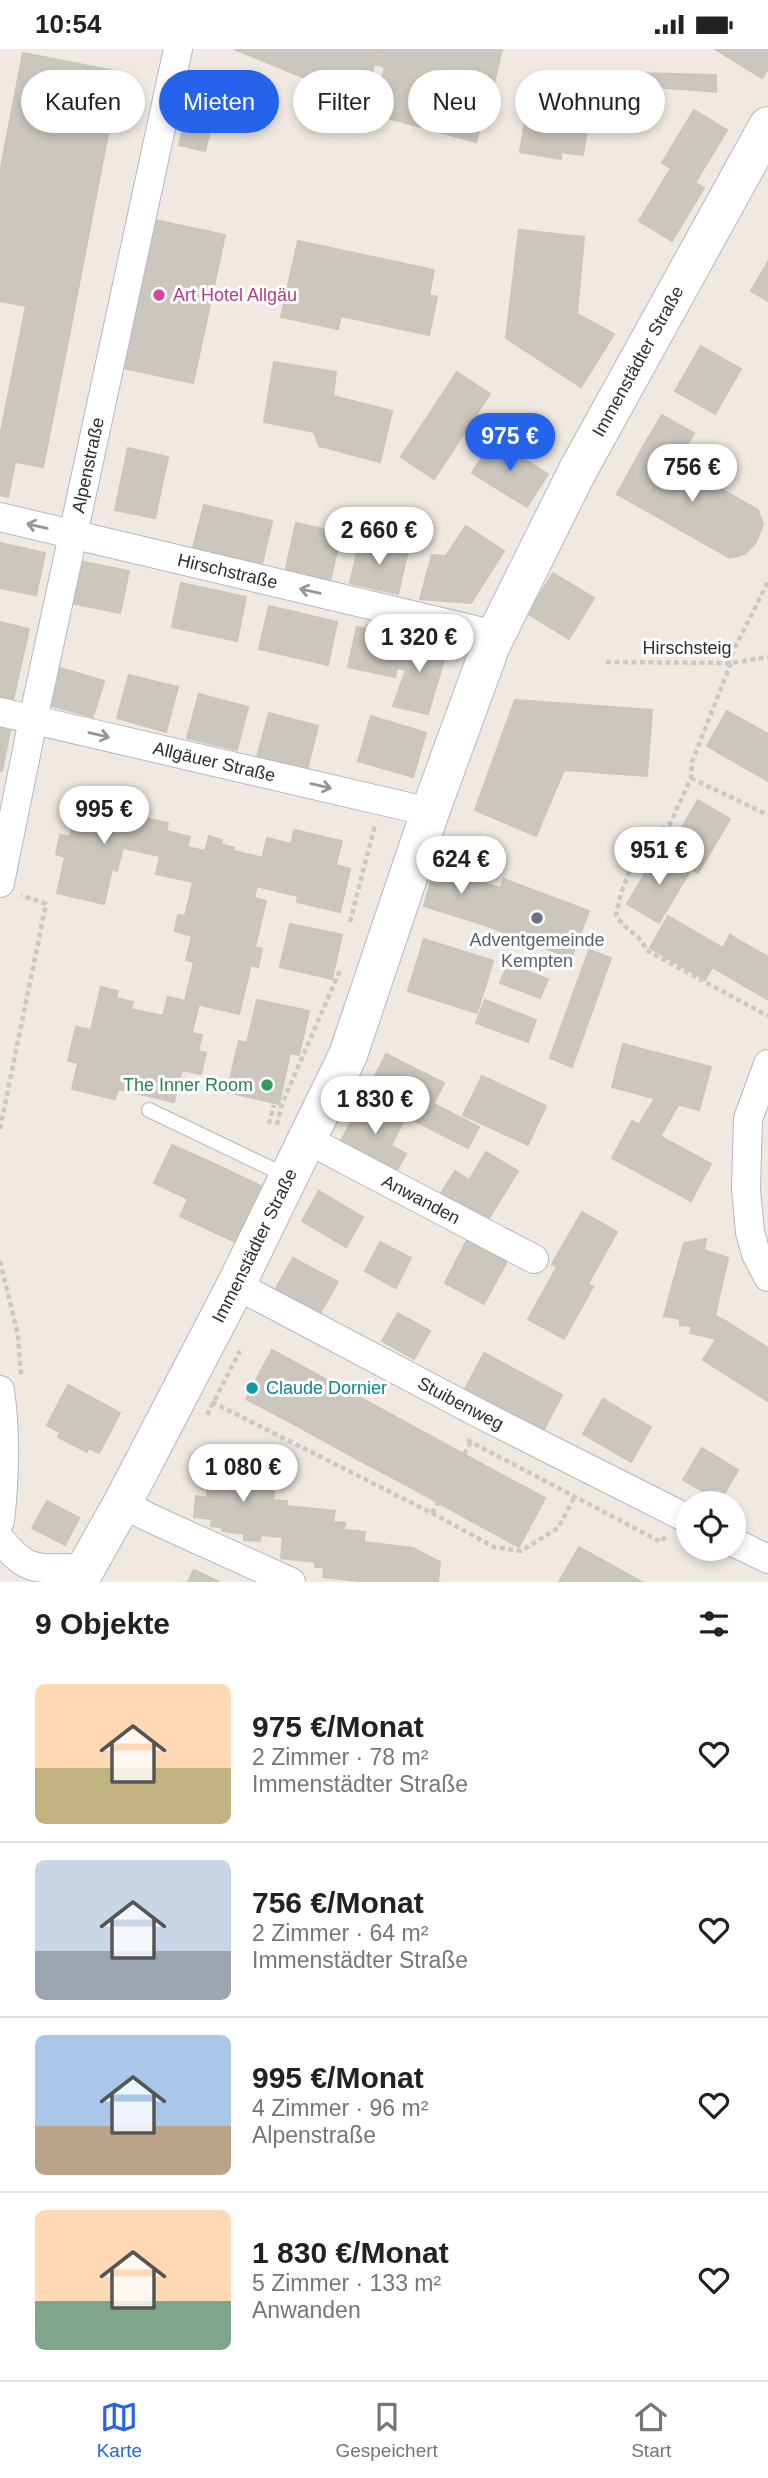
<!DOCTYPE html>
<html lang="de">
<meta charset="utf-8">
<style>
:root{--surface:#fff;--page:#f6f6f6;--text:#222;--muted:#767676;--line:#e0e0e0;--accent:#2563eb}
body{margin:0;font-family:Helvetica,sans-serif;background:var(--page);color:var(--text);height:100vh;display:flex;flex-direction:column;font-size:26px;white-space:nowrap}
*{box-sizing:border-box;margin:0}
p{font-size:23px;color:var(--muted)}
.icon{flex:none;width:38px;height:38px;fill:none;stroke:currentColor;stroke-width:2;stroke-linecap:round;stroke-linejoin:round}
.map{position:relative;height:1533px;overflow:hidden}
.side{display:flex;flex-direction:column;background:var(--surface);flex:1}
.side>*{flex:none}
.guide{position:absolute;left:21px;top:21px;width:726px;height:63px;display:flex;gap:14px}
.tools{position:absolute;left:676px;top:1442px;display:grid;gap:14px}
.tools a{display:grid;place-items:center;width:70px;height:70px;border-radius:50%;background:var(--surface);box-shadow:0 4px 10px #0003;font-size:35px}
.price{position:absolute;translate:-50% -60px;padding:0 16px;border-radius:24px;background:#fff;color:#222;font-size:23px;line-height:46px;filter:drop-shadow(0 2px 4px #0008)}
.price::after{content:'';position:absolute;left:50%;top:42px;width:21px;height:16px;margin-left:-10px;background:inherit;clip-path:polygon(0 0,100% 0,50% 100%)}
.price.selected{background:var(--accent);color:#fff}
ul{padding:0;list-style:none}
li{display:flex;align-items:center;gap:21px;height:175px;padding:0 35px}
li+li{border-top:2px solid var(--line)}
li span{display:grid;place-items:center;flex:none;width:196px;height:140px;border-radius:10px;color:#555}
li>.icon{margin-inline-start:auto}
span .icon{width:84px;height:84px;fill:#fffc;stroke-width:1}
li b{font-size:30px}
h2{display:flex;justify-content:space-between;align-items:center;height:84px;padding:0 35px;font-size:30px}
.pill{padding:0 24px;border-radius:32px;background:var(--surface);box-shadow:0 4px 10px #0003;font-size:24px;line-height:63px}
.pill.selected{background:var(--accent);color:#fff}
.status{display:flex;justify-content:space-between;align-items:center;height:49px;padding:0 35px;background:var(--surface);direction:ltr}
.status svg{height:19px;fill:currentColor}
.dock{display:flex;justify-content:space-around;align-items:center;height:98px;border-top:2px solid var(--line);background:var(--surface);font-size:19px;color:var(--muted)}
.dock a{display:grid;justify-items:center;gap:4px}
.dock .selected{color:var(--accent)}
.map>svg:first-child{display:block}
.building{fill:#cbc7bf;stroke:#cbc5ba;stroke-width:2}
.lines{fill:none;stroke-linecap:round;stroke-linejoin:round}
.lane-casing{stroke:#b4b7c1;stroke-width:16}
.street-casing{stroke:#b4b7c1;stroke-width:30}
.secondary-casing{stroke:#b4b7c1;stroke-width:40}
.path{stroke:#c9c9c9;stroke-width:4.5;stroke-dasharray:5 3.5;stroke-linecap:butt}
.lane{stroke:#fff;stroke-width:14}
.street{stroke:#fff;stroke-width:28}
.secondary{stroke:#fff;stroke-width:38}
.oneway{stroke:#969696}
.hotel-dot{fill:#d1479c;stroke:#fff;stroke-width:2.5}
.worship-dot{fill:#6b7280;stroke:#fff;stroke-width:2.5}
.leisure-dot{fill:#2e9e5b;stroke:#fff;stroke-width:2.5}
.culture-dot{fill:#0f9aa8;stroke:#fff;stroke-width:2.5}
.labels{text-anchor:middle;stroke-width:6;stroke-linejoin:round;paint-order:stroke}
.hotel-label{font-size:18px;fill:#b23c85;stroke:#fff;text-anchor:start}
.street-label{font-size:18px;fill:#2e2e2e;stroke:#fff}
.worship-label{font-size:18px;fill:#5b616d;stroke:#fff}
.leisure-label{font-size:18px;fill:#27864d;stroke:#fff;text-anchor:end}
.culture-label{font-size:18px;fill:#0d838f;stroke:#fff;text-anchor:start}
</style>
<div class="status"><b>10:54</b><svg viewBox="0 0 49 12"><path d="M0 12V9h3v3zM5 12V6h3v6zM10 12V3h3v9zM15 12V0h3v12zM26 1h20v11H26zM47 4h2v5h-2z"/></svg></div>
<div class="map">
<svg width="768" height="1533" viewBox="0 0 768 1533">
<rect width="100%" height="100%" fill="#efe9e1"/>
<g class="building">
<path d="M234,0H378L366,48L343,42L341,53L312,45L315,33Z"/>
<path d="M378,0H502L488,60L485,59L476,93L373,65L385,18L375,15Z"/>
<path d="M715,0H768V19L762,29Z"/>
<path d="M23,4L120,23L73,266L0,252V123Z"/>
<path d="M632,24L716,26V43L632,36Z"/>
<path d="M532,28L573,33L571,42L593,45L583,106L561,103V110L520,103Z"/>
<path d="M191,47L217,54L205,102L179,96Z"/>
<path d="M694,61L727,81L695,134L662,114Z"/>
<path d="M671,119L704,139L672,192L639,172Z"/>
<path d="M155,171L225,186L193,334L123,319Z"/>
<path d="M519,181L584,188L577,265L614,285L581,338L506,289Z"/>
<path d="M298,192L434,221L429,246L437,248L429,286L341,267L338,280L281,268Z"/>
<path d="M768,213V252L751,242Z"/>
<path d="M26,257L73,266L67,297L20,287Z"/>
<path d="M20,287L67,297L43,418L0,410V387Z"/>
<path d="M701,297L741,320L715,365L675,342Z"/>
<path d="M274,313L336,323L333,347L392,362L380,413L319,397L314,383L264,373Z"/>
<path d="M457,323L490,345L434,430L401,408Z"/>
<path d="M662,366L694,384L676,415L644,396Z"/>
<path d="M493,391L548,425L527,458L472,424Z"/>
<path d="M644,396L758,461L763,476L756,493L745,505L730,509L617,445Z"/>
<path d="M128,399L168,408L155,469L115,461Z"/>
<path d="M0,410L15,413L8,448L0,446Z"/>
<path d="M204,456L272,472L262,515L193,499Z"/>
<path d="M296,474L341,484L330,533L285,523Z"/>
<path d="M466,477L504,502L471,554L420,550L432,506L446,507Z"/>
<path d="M360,491L408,502L398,545L350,534Z"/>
<path d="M0,494L45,504L36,546L0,539Z"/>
<path d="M79,512L129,522L120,564L71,554Z"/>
<path d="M553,524L594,549L569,590L528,565Z"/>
<path d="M181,534L246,548L237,592L172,578Z"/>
<path d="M269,557L337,573L328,616L259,600Z"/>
<path d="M0,573L29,580L13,651L0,648Z"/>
<path d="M357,578L403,588L395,628L348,618Z"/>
<path d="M403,588L448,597L428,665L393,657L406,621L397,619Z"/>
<path d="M60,619L104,632L93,668L49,656Z"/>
<path d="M129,626L178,638L166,683L117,669Z"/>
<path d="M199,645L248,658L237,701L187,689Z"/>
<path d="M515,651L652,661L647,727L564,721L536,787L475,761Z"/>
<path d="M727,662L768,685V732L707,697Z"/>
<path d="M269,664L318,677L307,721L257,708Z"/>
<path d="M371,667L426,684L413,728L358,712Z"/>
<path d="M0,680L10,682L2,722H0Z"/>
<path d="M105,743L124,748L122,758L141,763L140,768L168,774L160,807L123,799L117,822L112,820L104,855L57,844L65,808L56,805L60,786L70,788L79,752L101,757Z"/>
<path d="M698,751L730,770L698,824L666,805Z"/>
<path d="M294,781L342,792L336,816L350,820L340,863L297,853L298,847L256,837L267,789L291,795Z"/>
<path d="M166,782L190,788L187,798L205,802L209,787L222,791L221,795L234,799L233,802L263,809L254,849L266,852L255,898L262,900L258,918L251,916L239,965L185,952L194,913L186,911L192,887L175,882L178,866L185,867L193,833L156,825Z"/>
<path d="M659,801L691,820L659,874L627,855Z"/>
<path d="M435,818L500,839L485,876L424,857Z"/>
<path d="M504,830L589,862L571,909L485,876Z"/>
<path d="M668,867L723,899L705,931L650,899Z"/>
<path d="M290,875L334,884L324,928L280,918Z"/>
<path d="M334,884L342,886L332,930L324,928Z"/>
<path d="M730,886L768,908L767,950L712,918Z"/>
<path d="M424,890L493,912L477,964L408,942Z"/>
<path d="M589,901L611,909L572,1018L550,1009Z"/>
<path d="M508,915L548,930L540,949L500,934Z"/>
<path d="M101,938L118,942L116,949L133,953L131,960L163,967L168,948L199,955L192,984L202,986L198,1002L206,1004L201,1025L182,1021L174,1053L118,1040L115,1050L72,1040L78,1014L68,1012L76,978L91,981Z"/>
<path d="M257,951L300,960L290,1004L247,994Z"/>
<path d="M485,951L536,971L528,993L476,974Z"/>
<path d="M300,960L309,962L299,1006L290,1004Z"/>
<path d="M239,992L283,1002L273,1045L229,1035Z"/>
<path d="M623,995L711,1018L699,1061L612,1038Z"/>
<path d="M283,1002L290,1004L279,1055L227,1043L229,1035L273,1045Z"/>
<path d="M386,1005L444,1034L423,1076L365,1047Z"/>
<path d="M482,1027L546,1057L528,1096L463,1066Z"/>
<path d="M655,1049L678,1056L660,1088L639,1076Z"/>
<path d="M364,1050L404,1071L391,1097L406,1105L395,1125L339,1095Z"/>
<path d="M434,1055L479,1078L468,1099L423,1076Z"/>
<path d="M632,1072L711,1115L691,1152L612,1109Z"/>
<path d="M172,1096L206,1111L188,1150L154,1134Z"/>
<path d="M486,1103L518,1122L483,1179L437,1151L455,1122L469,1131Z"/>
<path d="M206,1111L261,1137L235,1193L180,1167Z"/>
<path d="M319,1142L363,1168L346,1198L302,1172Z"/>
<path d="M582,1163L617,1183L588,1235L552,1215Z"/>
<path d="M706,1190L704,1201L728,1209L715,1267L727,1273L717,1290L690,1284L692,1277L680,1276V1270L664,1267L684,1194Z"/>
<path d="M467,1191L507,1212L484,1255L445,1234Z"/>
<path d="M380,1193L411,1209L396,1239L365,1222Z"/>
<path d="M293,1209L338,1233L319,1266L275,1241Z"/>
<path d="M557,1218L593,1238L564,1290L528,1270Z"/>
<path d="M398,1264L430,1282L414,1310L382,1292Z"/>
<path d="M727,1273L768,1299V1352L703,1311Z"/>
<path d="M272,1301L327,1331L301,1379L246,1350Z"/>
<path d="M484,1304L523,1325L504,1361L465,1340Z"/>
<path d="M523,1325L562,1346L543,1382L504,1361Z"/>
<path d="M327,1331L381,1360L355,1409L301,1379Z"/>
<path d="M68,1336L120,1364L99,1404L89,1399L87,1403L58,1388L60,1383L47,1376Z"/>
<path d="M603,1350L651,1378L631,1413L583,1385Z"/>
<path d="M381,1360L436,1390L410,1438L355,1409Z"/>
<path d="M436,1390L491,1420L464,1468L410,1438Z"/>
<path d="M702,1399L738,1421L720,1452L683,1431Z"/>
<path d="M232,1411L261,1414L258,1437L274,1439L273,1451L287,1452L283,1488L261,1486L260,1492L244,1491V1485L222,1482V1478L211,1477L212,1470L194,1468L196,1447L207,1449L208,1434L219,1435L220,1421L230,1422Z"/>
<path d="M491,1420L545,1449L519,1498L464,1468Z"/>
<path d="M47,1452L79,1469L65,1496L32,1479Z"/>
<path d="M286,1457L335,1462L333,1473L345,1474L344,1481L365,1483L359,1532L323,1528L324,1518H315V1513L281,1509Z"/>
<path d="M364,1493L413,1499L440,1513L438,1533H359Z"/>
<path d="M579,1498L642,1533H559Z"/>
<path d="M194,1521L219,1533H188Z"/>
</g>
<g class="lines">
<defs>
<path id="lane" d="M149,1061L287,1127"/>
<g id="street">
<path id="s1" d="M0,468L496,586"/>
<path id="s2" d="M0,663L430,763"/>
<path id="s3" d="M0,834L33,671L178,0"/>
<path d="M768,1015L748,1070L746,1140L750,1183L756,1205L768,1228"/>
<path id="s4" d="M306,1090L534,1210"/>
<path id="s5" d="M236,1236L484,1367L688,1470"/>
<path d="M0,1341C6,1385 5,1428 0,1472"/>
<path d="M122,1455L150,1469L291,1533"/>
<path d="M0,1490C25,1520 32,1520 69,1519"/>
<path d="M733,1493L768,1510"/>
</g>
<g id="secondary">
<path id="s6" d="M78,1533L122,1455L236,1236L348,1006L430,763L491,596L578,421L768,77"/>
</g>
</defs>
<use href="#lane" class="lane-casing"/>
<use href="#street" class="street-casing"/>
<use href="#secondary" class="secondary-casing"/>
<g class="path">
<path d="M606,613L731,614L768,608"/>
<path d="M727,614L768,533"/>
<path d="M731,614L692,713L691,729L670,775L641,794L621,844L616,866C626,883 640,884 646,901L768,967"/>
<path d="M691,729L768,766"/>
<path d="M350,873L375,776"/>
<path d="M269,1075L274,1056"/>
<path d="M277,1076L282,1055L341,919"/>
<path d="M0,1080L46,855L21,846"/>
<path d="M0,1212L18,1286L21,1326"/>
<path d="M212,1353L432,1464L494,1498L521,1502L558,1479L574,1449"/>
<path d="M207,1366L240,1302"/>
<path d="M467,1391L661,1493L666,1487"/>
<path d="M464,1405L471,1393"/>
<path d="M432,1464L438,1454"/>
</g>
<use href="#lane" class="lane"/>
<use href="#street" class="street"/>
<use href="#secondary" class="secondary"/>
</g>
<defs><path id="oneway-shaft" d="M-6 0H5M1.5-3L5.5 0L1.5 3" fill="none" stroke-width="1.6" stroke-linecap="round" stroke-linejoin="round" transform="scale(1.75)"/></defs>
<g class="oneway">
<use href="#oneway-shaft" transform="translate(37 477) rotate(-167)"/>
<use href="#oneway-shaft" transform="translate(310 542) rotate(-167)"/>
<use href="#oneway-shaft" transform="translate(99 686) rotate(13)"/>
<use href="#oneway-shaft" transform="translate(321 737) rotate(13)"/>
</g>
<circle class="hotel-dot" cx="159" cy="246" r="7"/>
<circle class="worship-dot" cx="537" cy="869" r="7"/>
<circle class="leisure-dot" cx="267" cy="1036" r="7"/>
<circle class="culture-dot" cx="252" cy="1339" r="7"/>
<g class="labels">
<g class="hotel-label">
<text x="173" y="252">Art Hotel Allgäu</text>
</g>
<g class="street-label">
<text dy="6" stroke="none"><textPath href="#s6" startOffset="1346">Immenstädter Straße</textPath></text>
<text dy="6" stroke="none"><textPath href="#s3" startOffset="427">Alpenstraße</textPath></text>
<text dy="6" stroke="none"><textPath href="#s1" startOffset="234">Hirschstraße</textPath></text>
<text x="687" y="605">Hirschsteig</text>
<text dy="6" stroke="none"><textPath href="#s2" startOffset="220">Allgäuer Straße</textPath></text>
<text dy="6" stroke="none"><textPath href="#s4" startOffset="130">Anwanden</textPath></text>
<text dy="6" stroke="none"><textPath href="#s6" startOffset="380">Immenstädter Straße</textPath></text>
<text dy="6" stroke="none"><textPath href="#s5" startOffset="254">Stuibenweg</textPath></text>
</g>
<g class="worship-label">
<text x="537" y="897">Adventgemeinde<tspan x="537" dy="21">Kempten</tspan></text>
</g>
<g class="leisure-label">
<text x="253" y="1042">The Inner Room</text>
</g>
<g class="culture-label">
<text x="266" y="1345">Claude Dornier</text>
</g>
</g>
</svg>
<div class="tools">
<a><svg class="icon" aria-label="locate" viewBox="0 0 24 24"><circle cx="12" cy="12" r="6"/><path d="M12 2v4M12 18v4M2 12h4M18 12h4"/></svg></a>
</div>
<b class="price selected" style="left:510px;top:424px">975 €</b>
<b class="price" style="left:692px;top:455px">756 €</b>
<b class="price" style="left:379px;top:518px">2 660 €</b>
<b class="price" style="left:419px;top:625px">1 320 €</b>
<b class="price" style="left:104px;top:797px">995 €</b>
<b class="price" style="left:659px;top:838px">951 €</b>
<b class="price" style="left:461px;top:847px">624 €</b>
<b class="price" style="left:375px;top:1087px">1 830 €</b>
<b class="price" style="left:243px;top:1455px">1 080 €</b>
<div class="guide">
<a class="pill">Kaufen</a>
<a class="pill selected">Mieten</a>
<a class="pill">Filter</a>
<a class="pill">Neu</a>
<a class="pill">Wohnung</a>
</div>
</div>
<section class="side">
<h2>9 Objekte<svg class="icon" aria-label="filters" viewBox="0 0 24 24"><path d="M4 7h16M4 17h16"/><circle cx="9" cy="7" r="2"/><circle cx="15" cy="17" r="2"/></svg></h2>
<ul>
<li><span style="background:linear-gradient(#ffd9b3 60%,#c2b280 0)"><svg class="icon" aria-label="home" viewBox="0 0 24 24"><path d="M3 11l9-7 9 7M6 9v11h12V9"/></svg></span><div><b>975 €/Monat</b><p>2 Zimmer · 78 m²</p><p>Immenstädter Straße</p></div><svg class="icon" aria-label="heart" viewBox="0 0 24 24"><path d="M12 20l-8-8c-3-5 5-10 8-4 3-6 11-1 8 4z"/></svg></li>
<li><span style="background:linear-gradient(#c9d6e8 65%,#9aa5b1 0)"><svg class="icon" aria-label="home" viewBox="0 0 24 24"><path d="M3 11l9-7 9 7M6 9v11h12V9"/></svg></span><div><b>756 €/Monat</b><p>2 Zimmer · 64 m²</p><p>Immenstädter Straße</p></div><svg class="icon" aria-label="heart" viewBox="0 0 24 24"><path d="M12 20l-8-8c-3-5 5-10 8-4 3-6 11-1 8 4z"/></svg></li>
<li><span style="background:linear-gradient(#a9c7e8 65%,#b9a48a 0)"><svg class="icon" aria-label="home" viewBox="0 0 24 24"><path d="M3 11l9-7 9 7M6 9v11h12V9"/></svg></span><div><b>995 €/Monat</b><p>4 Zimmer · 96 m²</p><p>Alpenstraße</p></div><svg class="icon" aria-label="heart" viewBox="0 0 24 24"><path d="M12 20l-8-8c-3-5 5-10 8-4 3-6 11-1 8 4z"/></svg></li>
<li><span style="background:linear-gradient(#ffd9b3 65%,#7fa58c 0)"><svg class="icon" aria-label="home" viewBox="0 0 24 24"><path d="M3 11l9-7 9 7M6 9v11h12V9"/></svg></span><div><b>1 830 €/Monat</b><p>5 Zimmer · 133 m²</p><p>Anwanden</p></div><svg class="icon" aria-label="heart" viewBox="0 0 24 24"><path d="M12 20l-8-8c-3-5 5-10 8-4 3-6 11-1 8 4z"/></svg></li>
</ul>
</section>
<nav class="dock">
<a class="selected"><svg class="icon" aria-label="map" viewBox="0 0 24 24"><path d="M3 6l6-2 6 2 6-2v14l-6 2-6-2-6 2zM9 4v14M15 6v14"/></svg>Karte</a>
<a><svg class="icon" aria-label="saved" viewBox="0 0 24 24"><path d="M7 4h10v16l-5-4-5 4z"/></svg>Gespeichert</a>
<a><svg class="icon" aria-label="home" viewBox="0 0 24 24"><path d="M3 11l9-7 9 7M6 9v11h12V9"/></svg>Start</a>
</nav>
